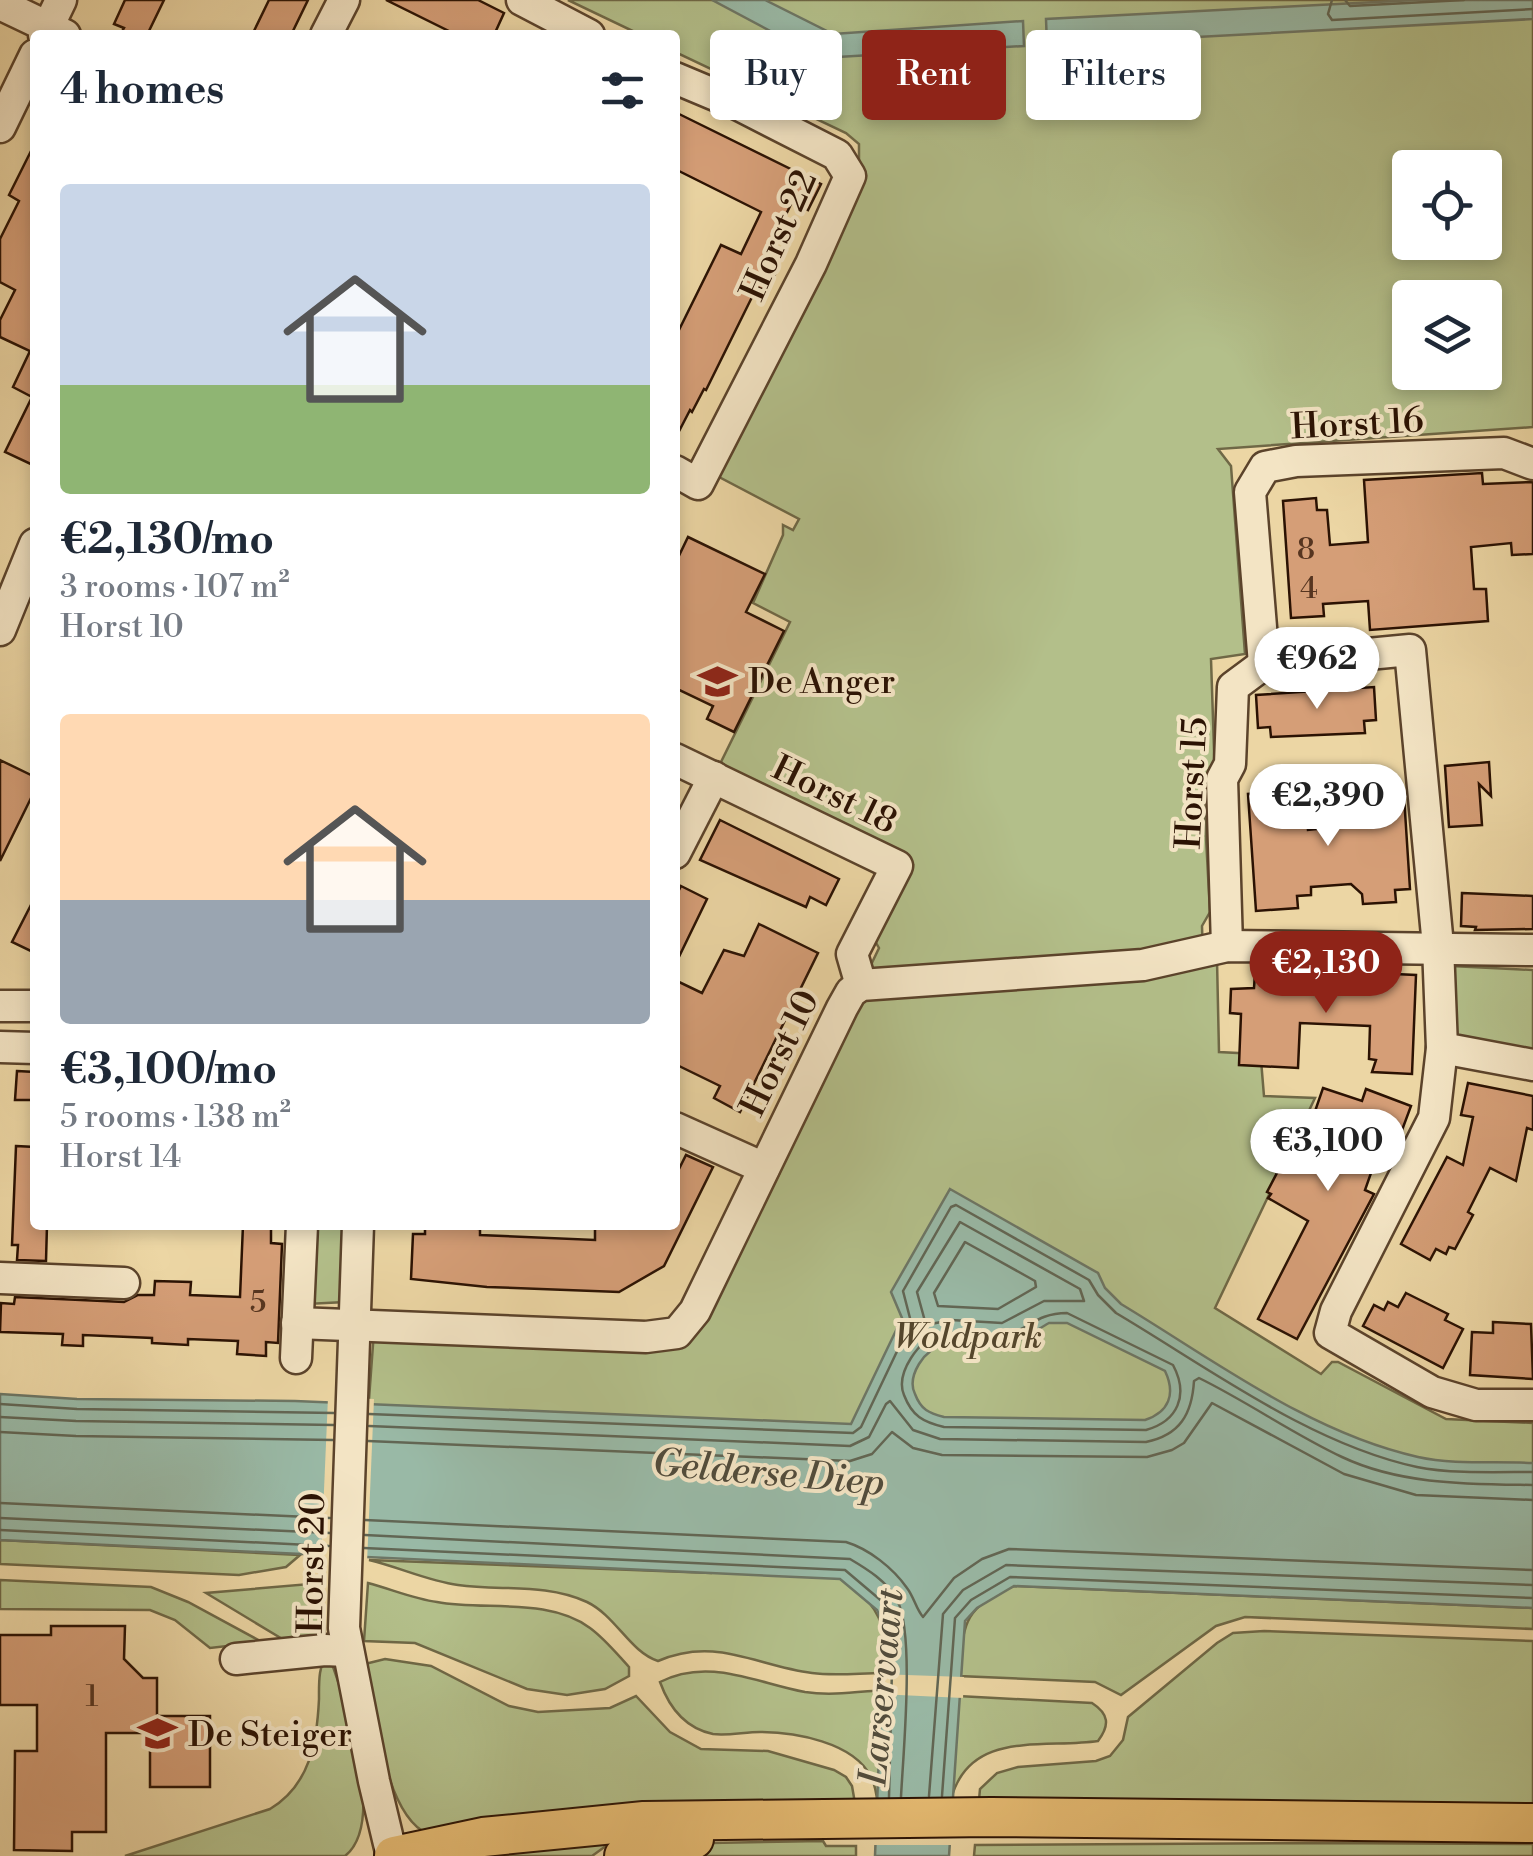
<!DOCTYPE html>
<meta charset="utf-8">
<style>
:root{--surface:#fff;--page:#f6f6f7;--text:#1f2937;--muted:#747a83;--accent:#8f2418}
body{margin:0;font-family:"Libre Bodoni",serif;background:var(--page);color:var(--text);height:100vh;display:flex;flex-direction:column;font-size:38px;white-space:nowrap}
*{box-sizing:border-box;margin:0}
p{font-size:32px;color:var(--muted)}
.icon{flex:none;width:55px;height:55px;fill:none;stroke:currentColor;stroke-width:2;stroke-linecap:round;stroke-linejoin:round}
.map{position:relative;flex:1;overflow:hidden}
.side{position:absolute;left:30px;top:30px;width:650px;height:1200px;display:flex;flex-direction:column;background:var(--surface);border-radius:10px;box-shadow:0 5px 15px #0003}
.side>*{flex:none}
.guide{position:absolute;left:710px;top:30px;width:672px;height:90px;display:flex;gap:20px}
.controls{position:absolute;left:1392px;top:150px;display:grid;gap:20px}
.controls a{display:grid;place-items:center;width:110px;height:110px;border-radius:10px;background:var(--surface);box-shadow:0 5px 15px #0003;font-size:50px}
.price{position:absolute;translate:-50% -85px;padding:0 22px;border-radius:35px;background:#fff;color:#222;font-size:32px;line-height:65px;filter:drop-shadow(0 2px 5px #0008)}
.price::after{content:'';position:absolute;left:50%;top:60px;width:30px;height:22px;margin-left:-15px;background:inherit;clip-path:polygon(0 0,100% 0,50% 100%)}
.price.on{background:var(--accent);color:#fff}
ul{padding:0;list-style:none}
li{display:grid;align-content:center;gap:20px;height:530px;padding:0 30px}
li span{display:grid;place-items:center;height:310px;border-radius:10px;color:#555}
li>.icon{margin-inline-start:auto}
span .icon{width:180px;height:180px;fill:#fffc;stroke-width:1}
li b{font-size:42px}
h2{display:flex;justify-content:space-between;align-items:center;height:120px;padding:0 30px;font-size:42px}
.tag{padding:0 35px;border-radius:10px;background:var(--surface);box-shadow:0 5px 15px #0003;font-size:35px;line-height:90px}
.tag.on{background:var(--accent);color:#fff}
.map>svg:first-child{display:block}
.green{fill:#b3bf8a;stroke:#6f6846;stroke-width:2.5;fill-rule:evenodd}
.water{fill:#99b9a6;stroke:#6d7665;stroke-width:2.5;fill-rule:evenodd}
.pier{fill:#ecd6a4}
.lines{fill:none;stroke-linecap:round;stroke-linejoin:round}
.shore{stroke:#626654;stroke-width:2.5}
.building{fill:#d59e77;stroke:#2b1203;stroke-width:2.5}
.minor-casing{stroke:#5b432b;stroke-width:35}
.major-casing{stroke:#2b1203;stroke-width:42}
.minor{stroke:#f3e4c4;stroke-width:30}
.major{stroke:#e6bb72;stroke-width:38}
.labels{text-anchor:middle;stroke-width:8;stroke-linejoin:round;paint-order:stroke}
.number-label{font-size:30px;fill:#563520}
.street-label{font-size:35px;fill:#2b1203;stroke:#f3e4c4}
.poi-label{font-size:35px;fill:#2b1203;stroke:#f3e4c4;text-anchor:start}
.park-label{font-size:35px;font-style:italic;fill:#54462c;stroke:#f3e4c4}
.water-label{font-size:38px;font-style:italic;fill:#524c3c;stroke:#f3e4c4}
</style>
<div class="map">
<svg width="1533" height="1856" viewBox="0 0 1533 1856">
<rect width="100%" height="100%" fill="#ecd6a4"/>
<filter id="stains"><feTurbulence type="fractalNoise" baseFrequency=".002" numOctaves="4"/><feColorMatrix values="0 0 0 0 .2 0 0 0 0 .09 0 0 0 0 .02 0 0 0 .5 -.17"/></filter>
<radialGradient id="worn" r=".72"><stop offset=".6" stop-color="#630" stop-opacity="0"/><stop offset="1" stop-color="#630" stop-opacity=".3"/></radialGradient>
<g class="green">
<path d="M568,0H1533V427L1218,449L1231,466L1245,654L1211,659L1215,779L1203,782L1210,912L1202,926L1203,959L1217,960L1219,1052L1257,1054L1261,1060L1264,1096L1315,1098L1215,1308L1321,1374L1332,1362H1338L1446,1419L1533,1423V1603L1003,1580L960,1608L881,1743L878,1807C877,1797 876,1786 871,1777C854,1742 794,1732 760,1732C745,1732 727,1736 713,1734C684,1728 669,1707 660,1682C709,1657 756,1683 805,1692C830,1696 857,1692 883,1690L890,1627L862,1581L860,1592C888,1621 884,1635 883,1673C860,1673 835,1676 812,1673C756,1666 716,1636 658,1661C630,1652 616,1616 587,1602C545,1583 502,1591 458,1585C428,1581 399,1567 369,1560L712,1573L358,1549L374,1331L680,1338L858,992L879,948L875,941L913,865L720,764L790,622L753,603L783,535V525L793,530L799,519L702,468L781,325L859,161V144L846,133L675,52V35H641ZM1410,168H1485V242H1410ZM1410,298H1485V372H1410Z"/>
<path d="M1451,966L1533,970V1058L1449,1040Z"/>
<path d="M310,1225H342L345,1302L307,1304Z"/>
<path d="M0,1540L300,1555L286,1567L239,1575L0,1564Z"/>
<path d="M0,1580L151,1587L188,1602L262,1642L210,1648L175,1620L150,1610L0,1609Z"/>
<path d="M321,1583L325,1635L284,1640L206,1593Z"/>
<path d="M368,1583C391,1589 414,1599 437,1602C485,1611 548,1597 590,1628C605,1639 617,1654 629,1667V1676L605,1689L567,1695L527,1689L415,1643L364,1641Z"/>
<path d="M1014,1586L1533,1608V1629L1245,1617L1216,1626L1121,1695L1095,1682L959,1676C964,1624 961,1609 1014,1586Z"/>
<path d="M1264,1631L1533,1641V1819L978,1811L980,1789L997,1773L1018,1767L1096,1761L1110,1756L1123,1740L1128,1717L1217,1643L1233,1633Z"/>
<path d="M328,1653C344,1696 388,1822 345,1856H125L270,1809C310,1785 317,1742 319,1699C319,1682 318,1667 328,1653Z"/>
<path d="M385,1659L431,1666L509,1706L538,1712L610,1708L636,1696L670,1732L701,1749L768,1751L834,1770L846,1777L852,1786L856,1809L428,1834C384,1815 374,1708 365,1664Z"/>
<path d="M958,1696L1092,1703C1109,1714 1110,1725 1098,1741C1044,1749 970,1729 951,1799Z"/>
<path d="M823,1841L826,1846H856V1856H674L710,1843Z"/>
<path d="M610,1843L592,1856H468Z"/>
<path d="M1308,1843L1533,1844V1856H974L975,1845Z"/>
</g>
<g class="water">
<path d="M712,0H765L833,34L1023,21L1024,46L821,58Z"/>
<path d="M1415,0H1533V19L1047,45L1046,19Z"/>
<path d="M950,1189L1098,1273L1105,1288L1121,1304C1214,1360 1310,1433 1418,1457C1454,1465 1496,1461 1533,1463V1608L1014,1586L977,1608L965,1621L949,1856H875L884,1627L877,1610L840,1579L0,1540V1394L77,1399L295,1401L851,1424L902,1318L891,1292ZM1049,1323H1067L1165,1371C1176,1394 1169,1412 1145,1420L944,1417C929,1413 921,1410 915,1394C910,1384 913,1374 919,1364C941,1328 975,1353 1007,1345C1021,1342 1036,1330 1049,1323Z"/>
</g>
<g class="pier">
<path d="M328,1397L374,1399L367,1563L321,1560Z"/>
<path d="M878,1674L964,1677L963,1698L878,1694Z"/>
<path d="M873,1808H956L954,1845H871Z"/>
</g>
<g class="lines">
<g class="shore">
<path d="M1332,0L1328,14L1332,20L1533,9"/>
<path d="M1345,0L1350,6L1464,0"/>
<path d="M960,1222L1080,1289L1084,1301H1044L1002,1323L951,1320L926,1325L917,1292Z"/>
<path d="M965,1242L1035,1281L1036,1287L998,1309L938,1306L934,1293Z"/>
<path d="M1067,1313L1173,1365C1189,1395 1178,1421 1146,1430L944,1427C923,1422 912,1416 904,1395C899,1383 904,1369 911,1358C939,1314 967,1343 1002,1336C1028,1331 1035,1313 1067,1313Z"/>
<path d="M0,1404L77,1409L334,1413"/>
<path d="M369,1414L853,1433L861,1427L911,1322L903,1291L951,1207L956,1205L1089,1280L1098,1295L1116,1313C1209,1368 1310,1444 1417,1467C1450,1474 1499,1472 1533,1472"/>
<path d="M0,1417L76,1421L334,1425"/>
<path d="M369,1426L850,1446L869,1437L886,1404L890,1401L913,1430L940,1439L1146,1442C1180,1435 1192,1414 1194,1381L1199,1378C1248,1402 1293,1434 1342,1457C1401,1485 1469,1484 1533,1485"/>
<path d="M0,1432L76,1436L333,1440"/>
<path d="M368,1441L850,1461L872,1454L892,1432L913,1448L942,1455L1147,1457L1172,1450L1184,1443L1212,1403L1344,1474L1416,1495L1533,1500"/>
<path d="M0,1503L330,1518"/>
<path d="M0,1518L330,1533"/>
<path d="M365,1520L846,1542C869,1549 893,1568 907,1588C914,1597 916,1609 923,1617L954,1578L982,1559L1009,1549L1533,1570"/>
<path d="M0,1530L329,1546"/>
<path d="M365,1535L850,1559C867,1569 888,1582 897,1600C915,1633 903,1755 901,1797"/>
<path d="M364,1548L845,1570L884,1603L893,1625L889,1797"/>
<path d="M929,1796L943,1614L963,1590L1006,1565L1533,1585"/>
<path d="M942,1796L955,1618L971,1600L1010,1577L1533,1598"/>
</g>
</g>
<g class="building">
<path d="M125,0H164L147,35H120L124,28L114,24Z"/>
<path d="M269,0H308L291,35H252Z"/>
<path d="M386,0H478L504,13L494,35H457Z"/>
<path d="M675,112L821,184L808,210L792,202L770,248L775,250L767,267L776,272L767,291L757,287L706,390L704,389L692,412L690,410L675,439V338L721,245L741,254L761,212L675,169Z"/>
<path d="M35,143V466L5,452L32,397L13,387L30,351L0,337V320L15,290L0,282V239L19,201L9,195Z"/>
<path d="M1482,473L1483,484L1533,482V554L1512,555L1511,543L1471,547L1474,589H1486L1488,621L1370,630L1368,601L1323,604L1324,616L1291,618L1283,501L1316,498L1317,510H1327L1330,545L1368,542L1364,480Z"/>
<path d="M688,537L765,574L746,612L784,631L734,732L707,719L713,706L675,688V564Z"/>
<path d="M1374,687L1376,720L1364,721L1365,733L1271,737L1270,727L1258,728L1256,695Z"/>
<path d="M0,760L35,777V790L0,861Z"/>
<path d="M1489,762L1491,796L1479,784L1482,825L1449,827L1445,766Z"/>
<path d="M1388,784L1389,796H1404L1410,889L1395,890L1396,902L1363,904L1362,894L1351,884L1311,887V895L1297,896L1298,908L1256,911L1248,794L1289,791L1290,801H1306L1308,830L1358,825L1355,786Z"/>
<path d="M720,820L839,879L826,905L810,897L806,907L700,860Z"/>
<path d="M681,886L707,899L675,965V898Z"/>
<path d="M1462,893L1533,896V929L1475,930L1476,927L1461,926Z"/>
<path d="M35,897V953L12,942Z"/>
<path d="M759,924L818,953L740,1112L714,1098L720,1086L675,1064V980L702,993L724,950L744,956Z"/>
<path d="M1255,973L1372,979L1373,973L1416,975L1412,1074L1372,1072L1376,1060L1369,1059L1370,1026L1300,1023L1298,1068L1239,1065L1241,1014L1230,1013L1231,989L1254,988Z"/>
<path d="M17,1071L35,1072V1100H15Z"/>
<path d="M1468,1083L1533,1096V1130L1527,1128L1516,1181L1490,1168L1468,1212L1473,1215L1455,1249L1449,1247L1446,1254L1436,1249L1430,1260L1401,1244L1447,1157L1463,1165L1473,1117L1461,1115Z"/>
<path d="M1323,1088L1362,1101L1366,1089L1411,1106L1392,1157L1378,1153L1365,1190L1374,1194L1297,1339L1258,1319L1308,1221L1268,1198L1271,1194L1267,1192L1288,1152L1291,1153L1305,1121L1311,1123Z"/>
<path d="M16,1146L35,1147V1225H47L46,1261L17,1260L18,1245H12Z"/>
<path d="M686,1155L713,1167L664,1266L619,1292L487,1287L411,1279L413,1234H425V1225L480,1229V1235L595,1240V1226L675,1225V1177Z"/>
<path d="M243,1225H271V1243L282,1244L278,1343L266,1342V1356L237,1354L238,1341L188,1339V1345L152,1343V1338L83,1335V1346L62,1345L63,1334L0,1332L1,1303L14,1304L15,1297L124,1302L138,1295H154L155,1281L191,1282L190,1295L240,1297Z"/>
<path d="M1406,1293L1448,1314L1445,1320L1463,1329L1443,1368L1363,1326L1374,1305L1384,1310L1388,1302L1398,1307Z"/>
<path d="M1493,1322L1531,1324L1533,1379L1470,1375L1472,1332L1493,1333Z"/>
<path d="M51,1626H125L124,1659L143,1678H157V1716H210V1787H150V1733H106V1832H72V1851L14,1850L15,1751H37V1705H0V1635H51Z"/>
</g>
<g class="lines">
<defs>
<g id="minor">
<path d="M61,0L48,27L65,35"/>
<path d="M522,0L589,35"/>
<path d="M0,4L48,27L44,35"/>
<path d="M326,35L344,0"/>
<path d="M675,78L737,104L837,155L850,176L811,264L698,484L675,471"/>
<path d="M0,127L35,55"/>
<path d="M0,630L35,544"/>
<path d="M1264,664L1250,492L1265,467L1296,461L1504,453L1533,464"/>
<path d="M675,759L897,866L852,954L861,985"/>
<path d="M675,853L714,777"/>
<path d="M1227,946L1222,779L1230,764L1233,687L1264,664L1410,650L1438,946L1442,1048L1533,1065"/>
<path d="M0,1006H35"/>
<path d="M0,1047L35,1048"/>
<path d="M1442,1048L1434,1118L1336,1311L1330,1333L1432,1392L1476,1405H1533"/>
<path d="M675,1128L764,1168"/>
<path d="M358,1225L344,1628L374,1781L392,1856"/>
<path d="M0,1278L124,1283"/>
<path d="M297,1323L646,1337L677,1333L695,1311L842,1008L851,992L861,985L1143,965L1227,946L1533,950"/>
<path d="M296,1358L302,1225"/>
<path d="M236,1659L325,1650L347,1651"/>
</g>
<g id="major">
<path d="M394,1856L483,1837L644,1821L991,1817L1533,1823"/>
<path d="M624,1856L647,1846L694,1839"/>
</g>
</defs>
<use href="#minor" class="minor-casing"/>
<use href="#major" class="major-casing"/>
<use href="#minor" class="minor"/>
<use href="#major" class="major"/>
</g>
<defs>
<symbol id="school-bare" viewBox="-9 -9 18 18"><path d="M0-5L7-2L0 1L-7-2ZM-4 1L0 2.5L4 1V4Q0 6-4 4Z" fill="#8f2418" stroke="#f3e4c4" stroke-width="2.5" paint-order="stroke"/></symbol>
</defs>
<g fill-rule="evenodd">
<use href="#school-bare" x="690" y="654" width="55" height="55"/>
<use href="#school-bare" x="130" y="1706" width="55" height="55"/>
</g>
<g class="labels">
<g class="number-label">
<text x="1306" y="559">8</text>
<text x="1309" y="598">4</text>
<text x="258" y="1312">5</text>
<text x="92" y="1706">1</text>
</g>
<g class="street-label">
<text transform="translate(778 235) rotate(-66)" y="12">Horst 22</text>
<text transform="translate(1357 423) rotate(-3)" y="12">Horst 16</text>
<text transform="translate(1191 783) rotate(-87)" y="12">Horst 15</text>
<text transform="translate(835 794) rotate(26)" y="12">Horst 18</text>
<text transform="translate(779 1053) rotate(-64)" y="12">Horst 10</text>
<text transform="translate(311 1563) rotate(-89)" y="12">Horst 20</text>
</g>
<g class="poi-label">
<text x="748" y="693">De Anger</text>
<text x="188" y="1746">De Steiger</text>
</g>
<g class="park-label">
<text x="968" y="1348">Woldpark</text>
</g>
<g class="water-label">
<text transform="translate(769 1472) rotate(5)" y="13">Gelderse Diep</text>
<text transform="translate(881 1687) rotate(-85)" y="13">Larservaart</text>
</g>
</g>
<rect width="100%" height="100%" filter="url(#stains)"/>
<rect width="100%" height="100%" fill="url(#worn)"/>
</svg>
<div class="controls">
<a><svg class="icon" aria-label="locate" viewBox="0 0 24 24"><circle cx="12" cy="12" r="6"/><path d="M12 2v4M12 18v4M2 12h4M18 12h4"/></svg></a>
<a><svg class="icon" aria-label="layers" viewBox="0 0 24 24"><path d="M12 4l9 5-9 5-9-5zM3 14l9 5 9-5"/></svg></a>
</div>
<b class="price" style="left:1317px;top:712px">€962</b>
<b class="price" style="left:1328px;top:849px">€2,390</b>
<b class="price on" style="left:1326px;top:1016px">€2,130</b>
<b class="price" style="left:1328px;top:1194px">€3,100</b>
<div class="guide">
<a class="tag">Buy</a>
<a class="tag on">Rent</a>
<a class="tag">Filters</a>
</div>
<section class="side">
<h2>4 homes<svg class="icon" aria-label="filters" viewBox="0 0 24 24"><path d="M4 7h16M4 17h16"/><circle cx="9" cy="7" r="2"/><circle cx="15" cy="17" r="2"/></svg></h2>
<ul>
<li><span style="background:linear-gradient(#c9d6e8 65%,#8fb573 0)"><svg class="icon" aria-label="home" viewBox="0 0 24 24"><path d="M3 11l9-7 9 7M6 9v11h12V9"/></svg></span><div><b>€2,130/mo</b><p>3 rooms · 107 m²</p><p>Horst 10</p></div></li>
<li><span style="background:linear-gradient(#ffd9b3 60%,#9aa5b1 0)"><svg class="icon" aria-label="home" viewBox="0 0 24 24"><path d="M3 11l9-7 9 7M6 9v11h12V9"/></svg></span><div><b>€3,100/mo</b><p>5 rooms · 138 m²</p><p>Horst 14</p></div></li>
</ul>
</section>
</div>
